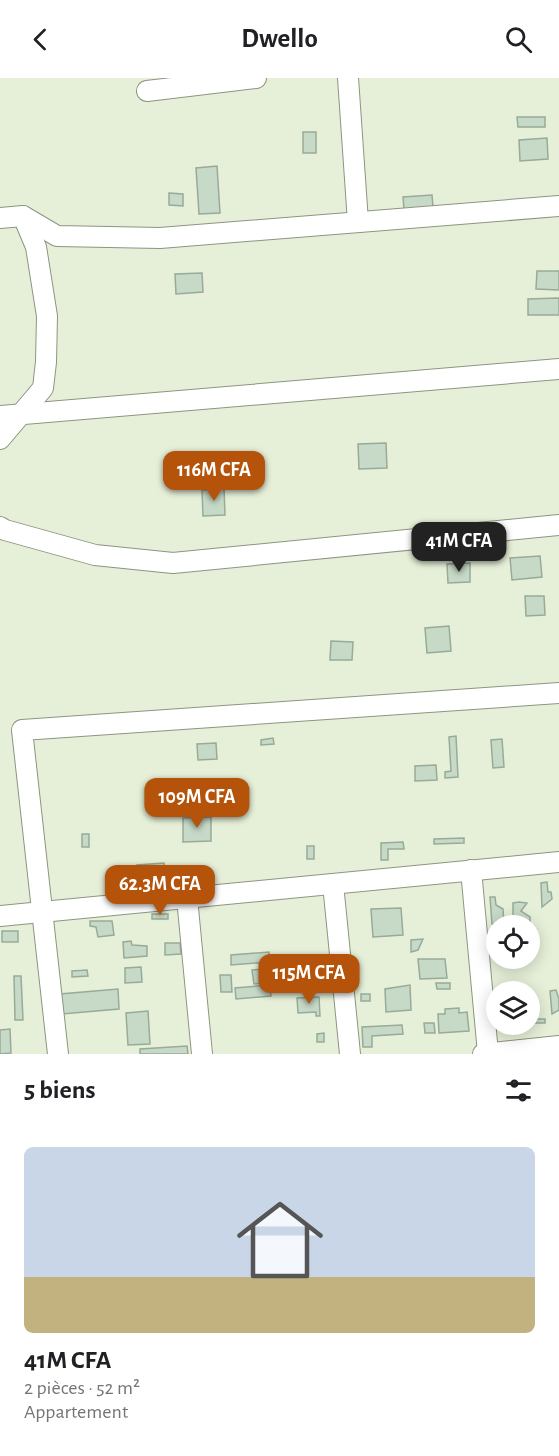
<!DOCTYPE html>
<html lang="fr">
<meta charset="utf-8">
<style>
:root{--surface:#fff;--page:#f2f2f2;--text:#202124;--muted:#757577;--line:#e0e0e0;--accent:#b45309}
body{margin:0;font-family:"Alegreya Sans",sans-serif;background:var(--page);color:var(--text);height:100vh;display:flex;flex-direction:column;font-size:22px;white-space:nowrap}
*{box-sizing:border-box;margin:0}
p{font-size:20px;color:var(--muted)}
.icon{flex:none;width:33px;height:33px;fill:none;stroke:currentColor;stroke-width:2;stroke-linecap:round;stroke-linejoin:round}
.map{position:relative;height:976px;overflow:hidden}
.panel{display:flex;flex-direction:column;background:var(--surface);flex:1}
.panel>*{flex:none}
.fabs{position:absolute;left:486px;top:837px;display:grid;gap:12px}
.fabs a{display:grid;place-items:center;width:54px;height:54px;border-radius:50%;background:var(--surface);box-shadow:0 3px 15px #0003;font-size:30px}
.price{position:absolute;translate:-50% -51px;padding:0 14px;border-radius:12px;background:var(--accent);color:#fff;font-size:20px;line-height:39px;filter:drop-shadow(0 2px 3px #0008)}
.price::after{content:'';position:absolute;left:50%;top:36px;width:18px;height:14px;margin-left:-9px;background:inherit;clip-path:polygon(0 0,100% 0,50% 100%)}
.price.active{background:#222;color:#fff}
ul{padding:0;list-style:none}
li{display:grid;align-content:center;gap:12px;height:318px;padding:0 24px}
li+li{border-top:2px solid var(--line)}
li span{display:grid;place-items:center;height:186px;border-radius:9px;color:#555}
li>.icon{margin-inline-start:auto}
span .icon{width:108px;height:108px;fill:#fffc;stroke-width:1}
li b{font-size:26px}
h2{display:flex;justify-content:space-between;align-items:center;height:72px;padding:0 24px;font-size:26px}
header{display:flex;justify-content:space-between;align-items:center;height:78px;padding:0 24px;background:var(--surface);font-size:27px;font-weight:600}
.map>svg:first-child{display:block}
.building{fill:#c7dac7;stroke:#98aa98;stroke-width:1.5}
.lines{fill:none;stroke-linecap:round;stroke-linejoin:round}
.minor-casing{stroke:#8d9580;stroke-width:22}
.minor{stroke:#fff;stroke-width:20}
</style>
<header><svg class="icon" aria-label="back" viewBox="0 0 24 24"><path d="M15 5l-7 7 7 7"/></svg>Dwello<svg class="icon" aria-label="search" viewBox="0 0 24 24"><circle cx="10" cy="10" r="6"/><path d="M15 15l6 6"/></svg></header>
<div class="map">
<svg width="559" height="976" viewBox="0 0 559 976">
<rect width="100%" height="100%" fill="#e6f0d8"/>
<g class="building">
<path d="M517,39H545V49H518Z"/>
<rect x="303" y="54" width="13" height="21"/>
<path d="M547,60L548,81L520,83L519,62Z"/>
<path d="M217,88L220,135L199,136L196,90Z"/>
<path d="M169,115L183,116V128L169,127Z"/>
<path d="M432,117L433,129L404,131L403,119Z"/>
<path d="M537,193H559V212L536,211Z"/>
<path d="M202,195L203,214L176,216L175,196Z"/>
<path d="M559,220V237H528V221Z"/>
<path d="M386,365L387,390L359,391L358,366Z"/>
<path d="M224,411L225,437L203,438L202,412Z"/>
<path d="M540,478L542,499L512,502L510,480Z"/>
<path d="M470,485V504L448,505L447,486Z"/>
<path d="M525,518H544L545,537L526,538Z"/>
<path d="M449,548L451,573L427,575L425,550Z"/>
<path d="M331,563L353,564L352,582H330Z"/>
<path d="M456,658L458,699L445,700V694L451,693L449,659Z"/>
<path d="M273,660L274,666L261,667V662Z"/>
<path d="M502,661L504,689L493,690L491,662Z"/>
<path d="M216,665L217,681L198,682L197,666Z"/>
<path d="M436,687L437,702L415,703V688Z"/>
<path d="M211,739V763L183,764V740Z"/>
<rect x="82" y="756" width="7" height="13"/>
<path d="M464,760V765L434,766V761Z"/>
<path d="M403,764L404,771H388V782H381V765Z"/>
<rect x="307" y="768" width="7" height="13"/>
<path d="M164,785L165,802L138,804L137,787Z"/>
<path d="M130,795V804L115,805V796Z"/>
<path d="M547,804L548,814H551L552,821L542,829L541,805Z"/>
<path d="M490,819H495L496,827L503,831L504,846H492Z"/>
<path d="M519,824L527,825L521,833L530,839V844H513V825Z"/>
<path d="M401,830L403,857L373,859L371,831Z"/>
<rect x="152" y="836" width="16" height="5"/>
<path d="M90,843H112L114,857L98,859L96,849L90,848Z"/>
<rect x="2" y="853" width="16" height="11"/>
<path d="M423,861L418,872L411,874V862Z"/>
<path d="M131,863L132,867L147,868V878L124,880L123,864Z"/>
<path d="M165,865H180L181,876L165,877Z"/>
<path d="M269,874L270,884L231,887V877Z"/>
<path d="M418,881H445L447,900L420,901Z"/>
<path d="M141,889L142,904L125,905V890Z"/>
<path d="M265,891L266,905L254,906L252,892Z"/>
<path d="M87,892L88,898L72,899V893Z"/>
<path d="M220,897H231L232,914H221Z"/>
<path d="M14,898H21L23,942H15Z"/>
<path d="M436,905H450V911H437Z"/>
<path d="M270,907L271,918L236,921L235,910Z"/>
<path d="M410,907L411,932L386,934L385,911Z"/>
<path d="M118,911L119,931L62,936L60,916Z"/>
<path d="M556,912L559,921V932L552,936L550,913Z"/>
<rect x="361" y="916" width="9" height="7"/>
<path d="M319,919L320,938H316V934L298,935L297,920Z"/>
<path d="M459,930V935L467,934L469,953L439,955L438,936H445V931Z"/>
<path d="M148,933L150,966L128,967L126,935Z"/>
<rect x="531" y="941" width="14" height="4"/>
<path d="M424,945H434L435,955H425Z"/>
<path d="M402,947L403,956L372,958V969H363L362,949Z"/>
<path d="M10,951L11,975L0,976V952Z"/>
<path d="M324,955V964H317V956Z"/>
<path d="M187,968L188,976H140V971Z"/>
</g>
<g class="lines">
<defs>
<g id="minor">
<path d="M348,0L358,144"/>
<path d="M147,13L256,0"/>
<path d="M0,140L23,138L57,158L160,160L559,128"/>
<path d="M0,338L559,291"/>
<path d="M0,361L43,310L46,284L47,238L36,169L23,138"/>
<path d="M0,449L5,452L95,477L173,485L559,447"/>
<path d="M471,792L488,975"/>
<path d="M333,806L350,976"/>
<path d="M187,820L202,976"/>
<path d="M0,838L559,784"/>
<path d="M58,976L22,652L559,615"/>
<path d="M483,976L559,968"/>
</g>
</defs>
<use href="#minor" class="minor-casing"/>
<use href="#minor" class="minor"/>
</g>
</svg>
<div class="fabs">
<a><svg class="icon" aria-label="locate" viewBox="0 0 24 24"><circle cx="12" cy="12" r="6"/><path d="M12 2v4M12 18v4M2 12h4M18 12h4"/></svg></a>
<a><svg class="icon" aria-label="layers" viewBox="0 0 24 24"><path d="M12 4l9 5-9 5-9-5zM3 14l9 5 9-5"/></svg></a>
</div>
<b class="price" style="left:214px;top:424px">116M CFA</b>
<b class="price active" style="left:459px;top:495px">41M CFA</b>
<b class="price" style="left:197px;top:751px">109M CFA</b>
<b class="price" style="left:160px;top:838px">62.3M CFA</b>
<b class="price" style="left:309px;top:927px">115M CFA</b>
</div>
<section class="panel">
<h2>5 biens<svg class="icon" aria-label="filters" viewBox="0 0 24 24"><path d="M4 7h16M4 17h16"/><circle cx="9" cy="7" r="2"/><circle cx="15" cy="17" r="2"/></svg></h2>
<ul>
<li><span style="background:linear-gradient(#c9d6e8 70%,#c2b280 0)"><svg class="icon" aria-label="home" viewBox="0 0 24 24"><path d="M3 11l9-7 9 7M6 9v11h12V9"/></svg></span><div><b>41M CFA</b><p>2 pièces · 52 m²</p><p>Appartement</p></div></li>
</ul>
</section>
